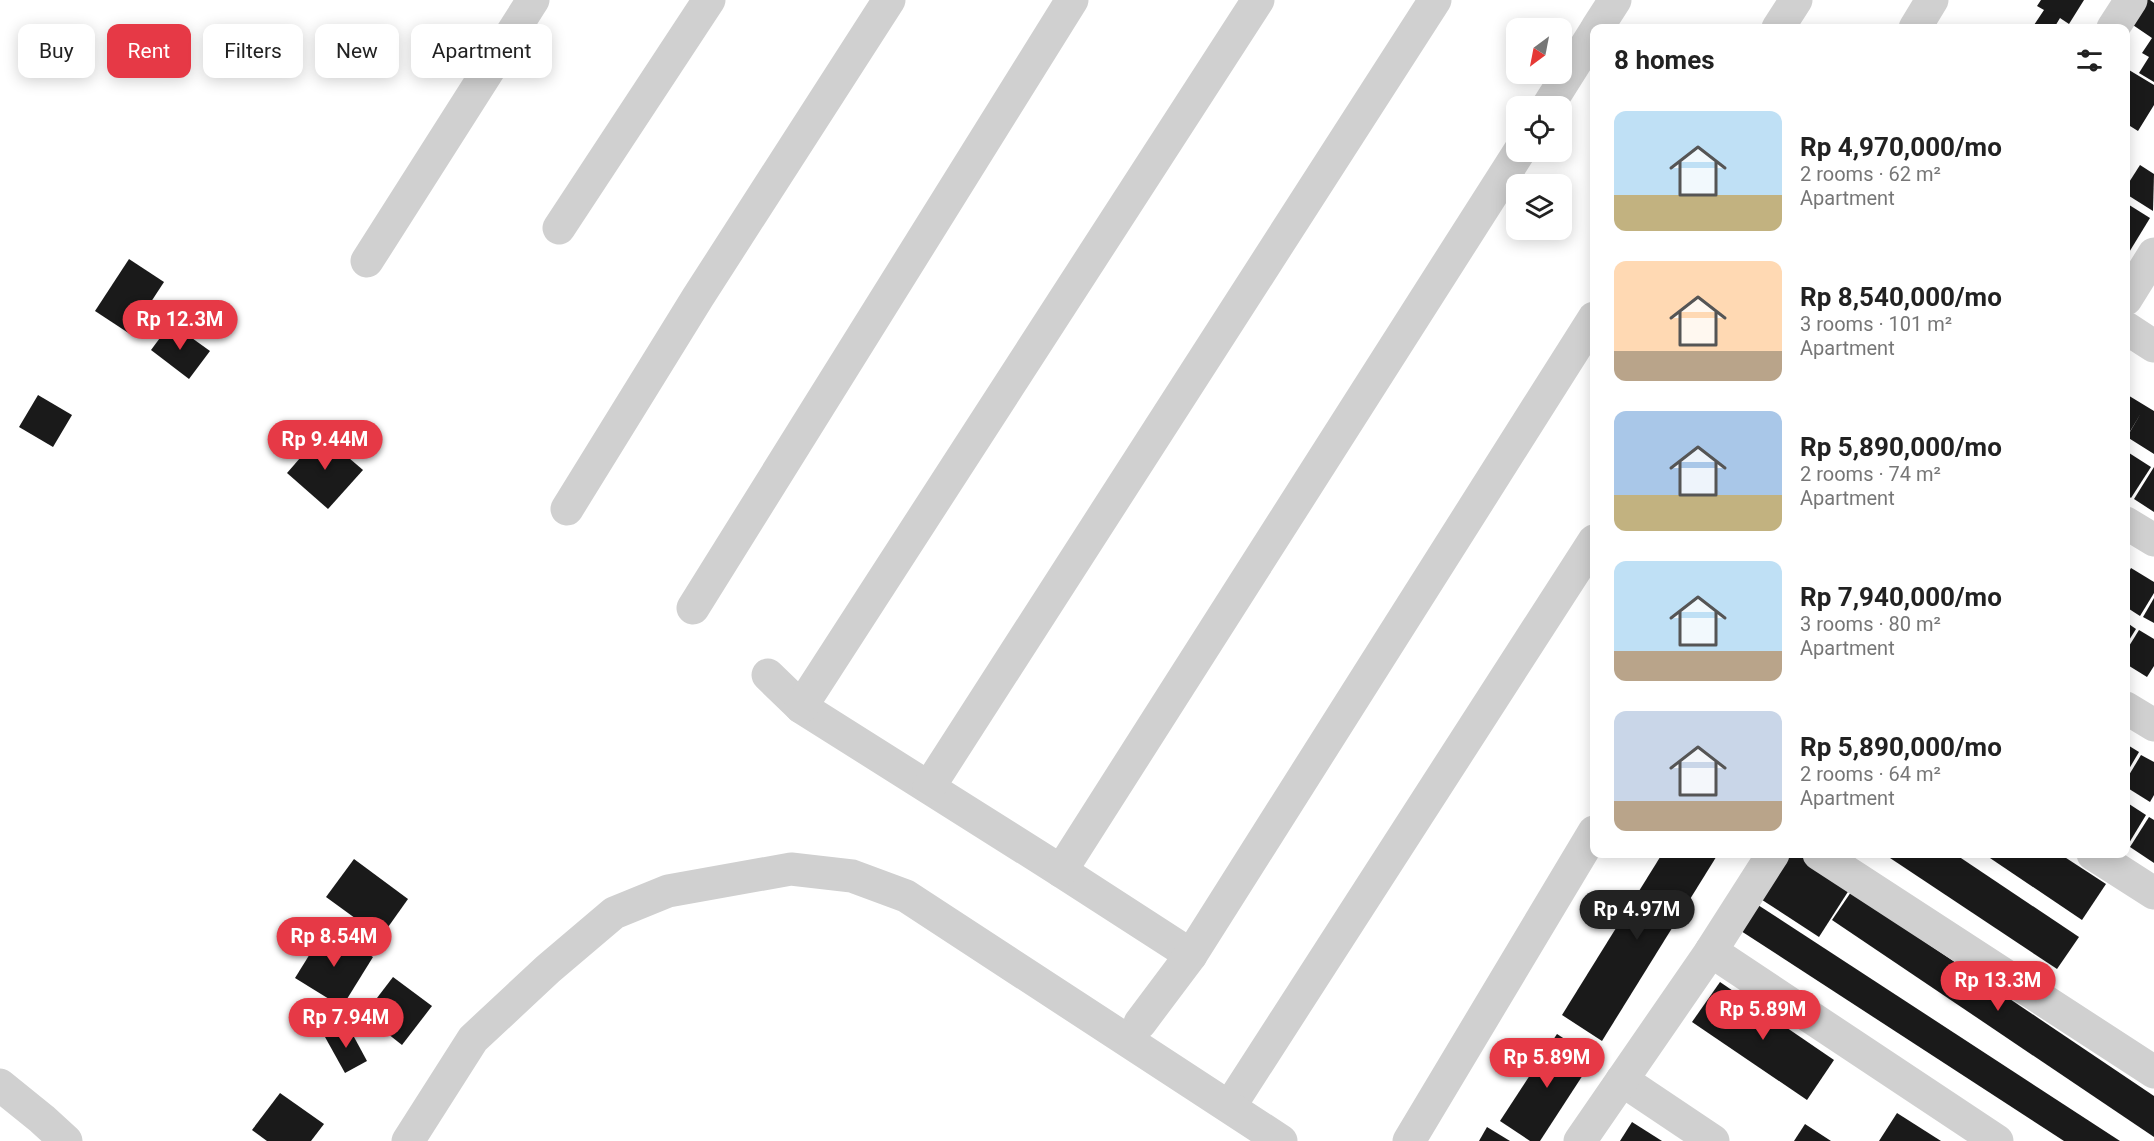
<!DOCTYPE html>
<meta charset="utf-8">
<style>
:root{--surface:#fff;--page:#f2f2f2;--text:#222;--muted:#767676;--accent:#e63946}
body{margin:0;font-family:Roboto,sans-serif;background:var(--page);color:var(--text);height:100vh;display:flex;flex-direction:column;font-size:22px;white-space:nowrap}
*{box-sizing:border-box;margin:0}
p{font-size:20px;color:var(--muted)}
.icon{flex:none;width:33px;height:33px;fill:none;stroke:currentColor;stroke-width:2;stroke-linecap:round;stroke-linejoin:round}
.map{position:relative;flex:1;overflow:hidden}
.side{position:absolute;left:1590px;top:24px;width:540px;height:834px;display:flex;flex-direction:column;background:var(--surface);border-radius:12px;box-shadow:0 3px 15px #0003}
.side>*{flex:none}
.hud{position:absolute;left:18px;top:24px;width:570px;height:54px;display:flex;gap:12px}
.needle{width:39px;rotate:212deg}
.controls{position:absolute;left:1506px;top:18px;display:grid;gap:12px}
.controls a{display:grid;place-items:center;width:66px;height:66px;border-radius:12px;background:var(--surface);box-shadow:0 3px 15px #0003;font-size:30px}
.price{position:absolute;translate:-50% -51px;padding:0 14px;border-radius:21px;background:var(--accent);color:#fff;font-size:20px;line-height:39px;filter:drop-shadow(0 2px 3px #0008)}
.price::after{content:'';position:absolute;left:50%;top:36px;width:18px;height:14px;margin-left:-9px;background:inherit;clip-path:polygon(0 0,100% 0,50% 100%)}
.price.current{background:#222;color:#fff}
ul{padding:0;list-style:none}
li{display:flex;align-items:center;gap:18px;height:150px;padding:0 24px}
li span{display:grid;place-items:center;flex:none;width:168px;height:120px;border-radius:12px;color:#555}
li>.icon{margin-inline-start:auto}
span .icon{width:72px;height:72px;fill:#fffc;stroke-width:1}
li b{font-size:26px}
h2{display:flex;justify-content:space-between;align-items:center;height:72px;padding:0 24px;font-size:26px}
.chip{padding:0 21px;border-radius:12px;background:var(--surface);box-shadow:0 3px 15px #0003;font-size:21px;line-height:54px}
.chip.current{background:var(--accent);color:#fff}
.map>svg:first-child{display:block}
.building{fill:#1a1a1a}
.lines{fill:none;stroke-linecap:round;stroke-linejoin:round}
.street{stroke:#d0d0d0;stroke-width:33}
</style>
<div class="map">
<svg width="2154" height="1141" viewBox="0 0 2154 1141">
<rect width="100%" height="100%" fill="#fff"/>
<g class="building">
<path d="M2041,0H2084L2069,24L2060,18L2054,28H2040L2034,25L2044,10L2037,6Z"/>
<path d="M2141,0H2150L2154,3V82L2139,73L2149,57L2142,53L2152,38L2127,21Z"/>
<path d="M2129,70L2154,85V105L2138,131L2130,126L2126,133V77Z"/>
<path d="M2140,165L2154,174L2153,211L2126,194V187Z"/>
<path d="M2126,203L2150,218L2128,254L2126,253Z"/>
<path d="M129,259L164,282L130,334L95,311Z"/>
<path d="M171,323L210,351L189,379L151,350Z"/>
<path d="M2126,394L2154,411V454L2127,437L2141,413L2126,438Z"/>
<path d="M38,395L72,415L53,447L19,427Z"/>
<path d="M321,434L363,470L328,509L287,473Z"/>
<path d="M2126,451L2151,467L2131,498L2126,494Z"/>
<path d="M2154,467V512L2134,499Z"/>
<path d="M2131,568L2154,582V593L2140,616L2126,607V577Z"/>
<path d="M2154,598V623L2143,617Z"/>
<path d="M2126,622L2136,629L2126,645Z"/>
<path d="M2139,630L2154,639V666L2147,677L2126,664V651Z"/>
<path d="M2126,744L2139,752L2126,774Z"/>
<path d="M2141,755L2154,762V795L2150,802L2126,787V780Z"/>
<path d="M2126,802L2146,815L2126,848Z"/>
<path d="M2149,817L2154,820V863L2130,847Z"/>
<path d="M1662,854H1718L1602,1041L1562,1015Z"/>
<path d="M1783,854H1799L1851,887L1819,937L1756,896Z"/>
<path d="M1884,854H1955L2079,937L2057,969Z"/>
<path d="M1984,854H2060L2106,884L2082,920Z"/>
<path d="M354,859L408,899L381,937L326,897Z"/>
<path d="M1851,892L2154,1096V1137L1832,920Z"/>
<path d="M1758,905L2120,1141H2064L1741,931Z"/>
<path d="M326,928L373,957L342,1007L295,978Z"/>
<path d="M393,977L432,1006L402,1045L364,1015Z"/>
<path d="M1720,982L1834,1060L1807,1100L1692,1022Z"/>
<path d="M347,1024L367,1061L345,1073L325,1037Z"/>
<path d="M1557,1034L1594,1058L1540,1141H1530L1500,1121Z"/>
<path d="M280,1093L324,1124L311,1141H267L252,1130Z"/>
<path d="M1897,1113L1941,1141H1879Z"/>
<path d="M1632,1122L1662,1141H1620Z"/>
<path d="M1805,1124L1831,1141H1794Z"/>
<path d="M1487,1127L1510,1141H1479Z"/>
</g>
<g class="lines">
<g class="street">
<path d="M1597,28L1615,0"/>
<path d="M1778,28L1796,0"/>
<path d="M1915,28L1932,0"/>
<path d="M2113,28L2131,0"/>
<path d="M1548,106L1594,33"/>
<path d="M559,228L709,0"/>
<path d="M367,261L533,0"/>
<path d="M2126,299L2154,254"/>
<path d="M2126,328L2154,346"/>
<path d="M567,509L698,297L889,0"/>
<path d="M2126,523L2154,540"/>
<path d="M693,608L1072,0"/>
<path d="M768,675L801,707L1061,871L1191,955"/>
<path d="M801,707L1258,0"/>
<path d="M2126,708L2154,725"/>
<path d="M929,787L1435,0"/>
<path d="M1819,854L2154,1072"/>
<path d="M2093,854L2154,893"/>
<path d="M1061,871L1519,152"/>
<path d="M1711,951L1997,1141"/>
<path d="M1140,1023L1191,955L1594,318"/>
<path d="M1622,1080L1713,1141"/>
<path d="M0,1085L42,1119L66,1141"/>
<path d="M1230,1106L1594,541"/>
<path d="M408,1141L473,1039L548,969L614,913L668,891L791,869L852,876L906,896L1281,1141"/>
<path d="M1409,1141L1594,832"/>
<path d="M1580,1141L1711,951L1773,854"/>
</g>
</g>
</svg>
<div class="controls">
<a><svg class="needle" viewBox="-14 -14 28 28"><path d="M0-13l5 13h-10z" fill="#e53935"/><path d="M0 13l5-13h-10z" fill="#767676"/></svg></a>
<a><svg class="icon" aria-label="locate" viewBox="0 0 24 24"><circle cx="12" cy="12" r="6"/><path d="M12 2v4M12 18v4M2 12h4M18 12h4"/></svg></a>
<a><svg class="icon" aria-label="layers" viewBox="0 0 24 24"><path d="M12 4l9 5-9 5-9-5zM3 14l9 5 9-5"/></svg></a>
</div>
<b class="price" style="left:180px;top:351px">Rp 12.3M</b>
<b class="price" style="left:325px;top:471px">Rp 9.44M</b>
<b class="price current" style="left:1637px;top:941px">Rp 4.97M</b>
<b class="price" style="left:334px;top:968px">Rp 8.54M</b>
<b class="price" style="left:1998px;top:1012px">Rp 13.3M</b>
<b class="price" style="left:1763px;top:1041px">Rp 5.89M</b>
<b class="price" style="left:346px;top:1049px">Rp 7.94M</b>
<b class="price" style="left:1547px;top:1089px">Rp 5.89M</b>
<div class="hud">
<a class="chip">Buy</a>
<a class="chip current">Rent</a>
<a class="chip">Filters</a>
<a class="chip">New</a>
<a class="chip">Apartment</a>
</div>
<section class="side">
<h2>8 homes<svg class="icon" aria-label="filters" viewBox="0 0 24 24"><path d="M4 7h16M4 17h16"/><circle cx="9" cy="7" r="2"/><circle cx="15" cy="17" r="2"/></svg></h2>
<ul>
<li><span style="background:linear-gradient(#bfe0f5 70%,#c2b280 0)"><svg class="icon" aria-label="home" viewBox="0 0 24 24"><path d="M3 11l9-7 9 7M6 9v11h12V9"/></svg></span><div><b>Rp 4,970,000/mo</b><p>2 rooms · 62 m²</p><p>Apartment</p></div></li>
<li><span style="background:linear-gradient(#ffd9b3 75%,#b9a48a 0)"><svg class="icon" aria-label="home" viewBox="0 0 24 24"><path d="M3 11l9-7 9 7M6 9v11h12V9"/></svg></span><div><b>Rp 8,540,000/mo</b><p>3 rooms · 101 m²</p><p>Apartment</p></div></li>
<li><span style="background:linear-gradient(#a9c7e8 70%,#c2b280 0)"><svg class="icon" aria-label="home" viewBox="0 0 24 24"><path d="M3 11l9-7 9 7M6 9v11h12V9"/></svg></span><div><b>Rp 5,890,000/mo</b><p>2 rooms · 74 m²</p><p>Apartment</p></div></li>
<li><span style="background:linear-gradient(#bfe0f5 75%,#b9a48a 0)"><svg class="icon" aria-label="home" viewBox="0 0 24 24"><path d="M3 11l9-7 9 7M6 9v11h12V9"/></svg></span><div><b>Rp 7,940,000/mo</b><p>3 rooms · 80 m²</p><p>Apartment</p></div></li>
<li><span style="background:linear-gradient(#c9d6e8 75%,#b9a48a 0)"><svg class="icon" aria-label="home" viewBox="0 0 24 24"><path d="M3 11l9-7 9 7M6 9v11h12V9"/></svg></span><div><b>Rp 5,890,000/mo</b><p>2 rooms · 64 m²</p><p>Apartment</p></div></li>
</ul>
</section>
</div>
